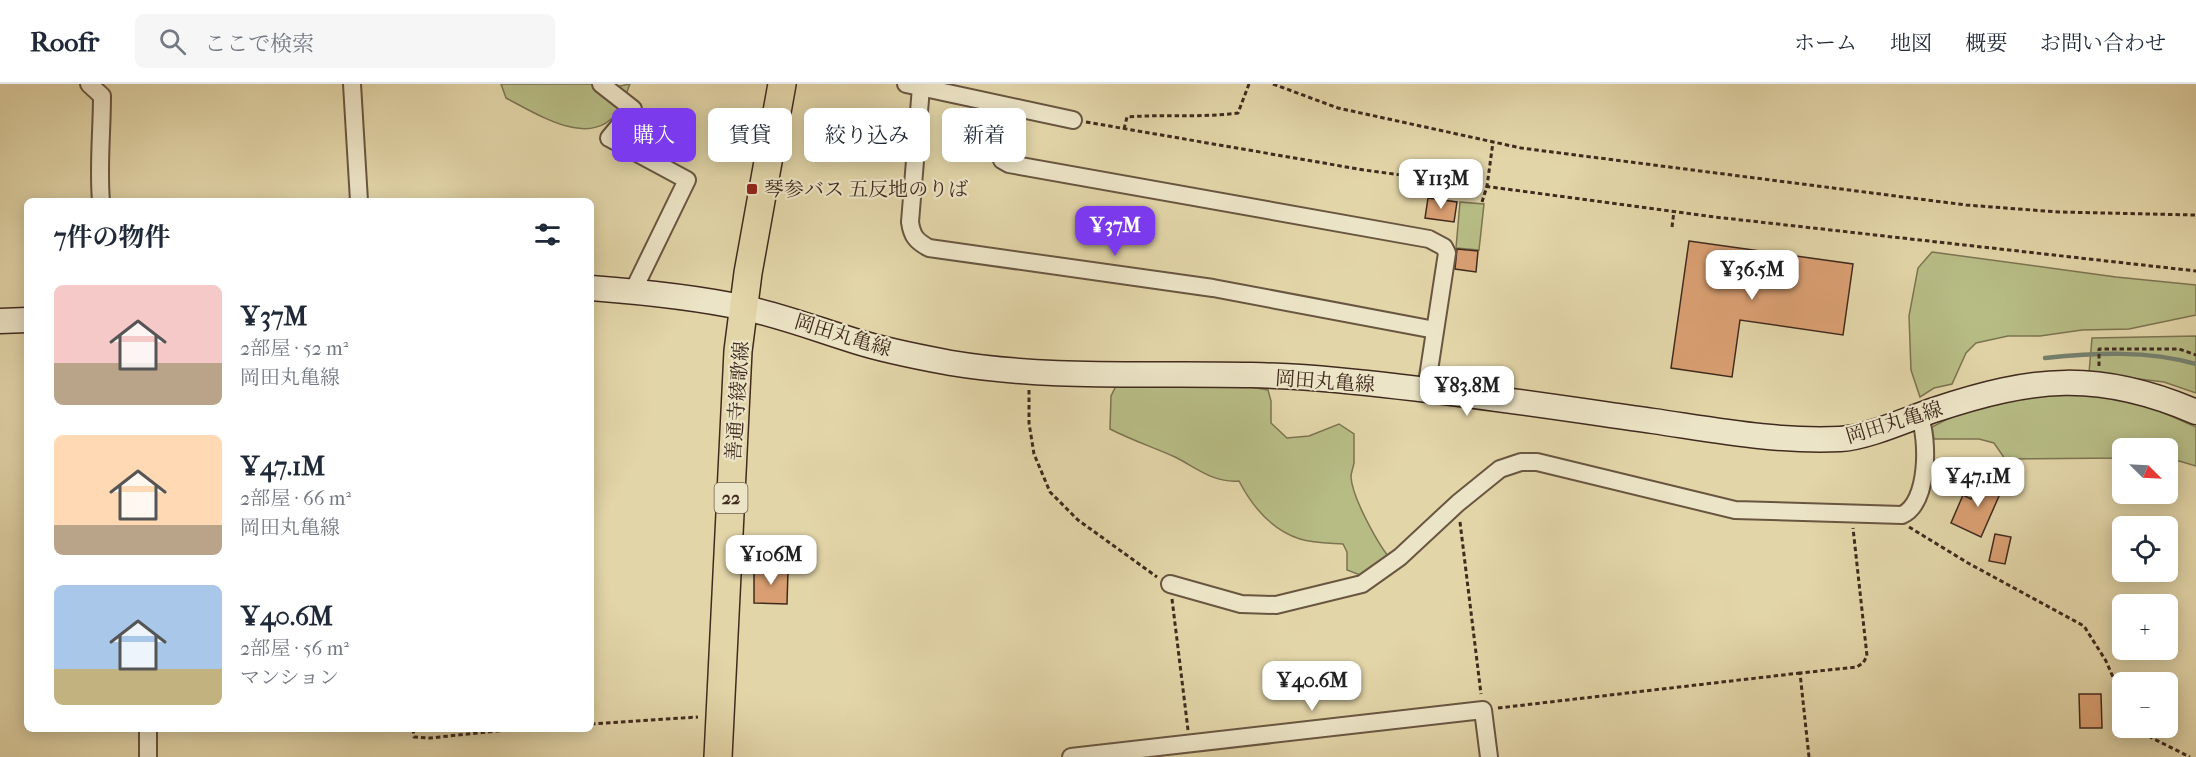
<!DOCTYPE html>
<html lang="ja">
<meta charset="utf-8">
<style>
:root{--surface:#fff;--page:#f6f6f7;--text:#1f2937;--muted:#747a83;--line:#e0e1e3;--accent:#7c3aed}
body{margin:0;font-family:"IM FELL French Canon","Noto Serif JP",serif;background:var(--page);color:var(--text);height:100vh;display:flex;flex-direction:column;font-size:22px;white-space:nowrap}
*{box-sizing:border-box;margin:0}
p{font-size:20px;color:var(--muted)}
.icon{flex:none;width:33px;height:33px;fill:none;stroke:currentColor;stroke-width:2;stroke-linecap:round;stroke-linejoin:round}
.map{position:relative;flex:1;overflow:hidden}
.side{position:absolute;left:24px;top:114px;width:570px;height:534px;display:flex;flex-direction:column;background:var(--surface);border-radius:9px;box-shadow:0 3px 15px #0003}
.side>*{flex:none}
.banner{position:absolute;left:612px;top:24px;width:570px;height:54px;display:flex;gap:12px}
.needle{width:39px;rotate:114deg}
.buttons{position:absolute;left:2112px;top:354px;display:grid;gap:12px}
.buttons a{display:grid;place-items:center;width:66px;height:66px;border-radius:9px;background:var(--surface);box-shadow:0 3px 15px #0003;font-size:30px}
.price{position:absolute;translate:-50% -51px;padding:0 14px;border-radius:12px;background:#fff;color:#222;font-size:20px;line-height:39px;filter:drop-shadow(0 2px 3px #0008)}
.price::after{content:'';position:absolute;left:50%;top:36px;width:18px;height:14px;margin-left:-9px;background:inherit;clip-path:polygon(0 0,100% 0,50% 100%)}
.price.selected{background:var(--accent);color:#fff}
ul{padding:0;list-style:none}
li{display:flex;align-items:center;gap:18px;height:150px;padding:0 30px}
li span{display:grid;place-items:center;flex:none;width:168px;height:120px;border-radius:9px;color:#555}
li>.icon{margin-inline-start:auto}
span .icon{width:72px;height:72px;fill:#fffc;stroke-width:1}
li b{font-size:26px}
h2{display:flex;justify-content:space-between;align-items:center;height:72px;padding:0 30px;font-size:26px}
.pill{padding:0 21px;border-radius:9px;background:var(--surface);box-shadow:0 3px 15px #0003;font-size:21px;line-height:54px}
.pill.selected{background:var(--accent);color:#fff}
header{display:flex;align-items:center;gap:36px;box-sizing:border-box;height:84px;padding:0 30px;background:var(--surface);border-bottom:2px solid var(--line)}
header strong{font-size:28px}
nav{display:flex;gap:33px;margin-inline-start:auto;font-size:21px}
.search{width:420px;height:54px;background:var(--page);display:flex;align-items:center;gap:15px;box-sizing:border-box;padding:0 21px;border-radius:9px;color:var(--muted);font-size:22px}
.map>svg:first-child{display:block}
.green{fill:#b7bc85;stroke:#7c7452;stroke-width:1.5}
.lines{fill:none;stroke-linecap:round;stroke-linejoin:round}
.stream{stroke:#74806e;stroke-width:4.5}
.building{fill:#d99f72;stroke:#412b1f;stroke-width:1.5}
.street-casing{stroke:#695641;stroke-width:20}
.secondary-casing{stroke:#412b1f;stroke-width:27}
.primary-casing{stroke:#412b1f;stroke-width:30}
.path{stroke:#412b1f;stroke-width:3;stroke-dasharray:4.5 3;stroke-linecap:butt}
.street{stroke:#ece4c6;stroke-width:16}
.secondary{stroke:#ece4c6;stroke-width:24}
.primary{stroke:#e2d5a8;stroke-width:27}
.poi-dot{fill:#8f2418;stroke:#ece4c6;stroke-width:2}
.labels{text-anchor:middle;stroke-width:4.5;stroke-linejoin:round;paint-order:stroke}
.shield{fill:#ece4c6;stroke:#746251;stroke-width:1.5}
.shield-label{font-size:18px;font-weight:bold;fill:#412b1f}
.poi-label{font-size:20px;fill:#412b1f;stroke:#ece4c6;text-anchor:start}
.street-label{font-size:20px;fill:#412b1f;stroke:#ece4c6}
</style>
<header>
<strong>Roofr</strong>
<div class="search"><svg class="icon" aria-label="search" viewBox="0 0 24 24"><circle cx="10" cy="10" r="6"/><path d="M15 15l6 6"/></svg>ここで検索</div>
<nav><a>ホーム</a><a>地図</a><a>概要</a><a>お問い合わせ</a></nav>
</header>
<div class="map">
<svg width="2196" height="673" viewBox="0 0 2196 673">
<rect width="100%" height="100%" fill="#e2d5a8"/>
<filter id="stains"><feTurbulence type="fractalNoise" baseFrequency=".00333" numOctaves="4"/><feColorMatrix values="0 0 0 0 .2 0 0 0 0 .09 0 0 0 0 .02 0 0 0 .5 -.17"/></filter>
<radialGradient id="worn" r=".72"><stop offset=".6" stop-color="#630" stop-opacity="0"/><stop offset="1" stop-color="#630" stop-opacity=".3"/></radialGradient>
<g class="green">
<path d="M501,0H598L605,5L630,0C627,7 625,15 621,22C596,69 539,31 506,14Z"/>
<path d="M1460,118L1484,120L1479,166L1456,164Z"/>
<path d="M1932,168L2116,193L2196,201V231L2129,245L2082,246L2040,252H2008L1976,259L1966,269L1952,300L1934,304L1920,313L1911,286L1909,232L1918,184Z"/>
<path d="M2196,252V309L2164,298L2089,289L2092,254Z"/>
<path d="M1118,298L1238,301L1268,306L1271,317V339L1287,354L1309,352L1339,340L1354,350C1354,360 1354,370 1354,379C1353,384 1351,389 1351,393C1352,413 1379,463 1393,478L1368,494L1347,486V468L1343,460C1329,459 1313,459 1300,455C1272,446 1252,422 1239,397C1213,399 1197,384 1175,373C1153,363 1131,356 1110,345L1111,312Z"/>
<path d="M2069,303L2123,311L2196,343V382L2179,377H2168V364H2122V374L2005,375L1994,359L1979,355H1934L1932,343C1977,318 2019,312 2069,303Z"/>
</g>
<g class="lines">
<path class="stream" d="M2045,274C2095,269 2147,266 2196,280"/>
</g>
<g class="building">
<path d="M1428,114L1457,118L1454,138L1425,134Z"/>
<path d="M1689,157L1853,180L1843,251L1740,236L1732,293L1671,284Z"/>
<path d="M1457,165L1478,167L1476,188L1455,185Z"/>
<path d="M1981,393L2003,403L1981,453L1951,439L1963,411L1971,415Z"/>
<path d="M1995,450L2011,453L2005,480L1989,477Z"/>
<path d="M754,485L788,486L787,520L754,519Z"/>
<path d="M2079,610H2101L2102,644H2080Z"/>
</g>
<g class="lines">
<defs>
<g id="street">
<path d="M89,0L102,12C102,47 98,82 101,117"/>
<path d="M352,0L359,117"/>
<path d="M601,0L633,25L609,54L687,96L633,207"/>
<path d="M906,0L1073,36"/>
<path d="M921,3L910,138C912,152 916,157 929,164L1213,204L1435,246"/>
<path d="M1008,23L1001,67L1002,76L1009,80L1429,155L1444,163L1447,169L1426,306"/>
<path d="M1170,500L1241,520L1276,521L1362,500L1400,473L1458,419L1500,385L1521,378H1537L1735,426L1902,431C1929,419 1929,355 1919,331"/>
<path d="M148,673V645"/>
<path d="M1071,673L1483,626L1489,673"/>
</g>
<g id="secondary">
<path d="M591,204C643,208 695,213 745,224C783,232 819,246 855,257C886,267 919,273 951,279C1078,300 1208,283 1336,296C1442,306 1547,322 1653,337C1715,346 1777,358 1840,355C1866,354 1908,335 1934,326C2033,293 2098,286 2196,328"/>
<path d="M0,237L27,236"/>
</g>
<path id="primary" d="M718,673L738,267L748,189L782,0"/>
</defs>
<use href="#street" class="street-casing"/>
<use href="#secondary" class="secondary-casing"/>
<use href="#primary" class="primary-casing"/>
<g class="path">
<path d="M1273,0L1338,24L1521,64L1966,121L2058,128L2196,131"/>
<path d="M1086,38L1364,86L1715,133L2196,187"/>
<path d="M1124,45L1127,33C1164,30 1201,34 1238,29L1249,0"/>
<path d="M1482,118L1487,102L1493,58"/>
<path d="M1672,143L1674,127"/>
<path d="M2099,282V265H2179L2196,271"/>
<path d="M1029,306V339L1034,370L1050,408L1078,436L1157,493"/>
<path d="M1460,438L1481,610"/>
<path d="M1909,443L1968,479L2084,542L2106,577L2116,600L2122,627"/>
<path d="M1172,515L1188,646"/>
<path d="M1498,624L1800,589"/>
<path d="M591,640L698,633"/>
<path d="M2136,644L2152,654L2190,673"/>
<path d="M413,645L414,653L430,654L516,645"/>
<path d="M1809,673L1800,589L1857,583L1863,579L1867,572L1853,444"/>
</g>
<use href="#street" class="street"/>
<use href="#secondary" class="secondary"/>
<use href="#primary" class="primary"/>
</g>
<rect class="poi-dot" x="746" y="99" width="12" height="12" rx="3"/>
<g class="labels">
<rect class="shield" x="714.5" y="399" width="33" height="30" rx="4.5"/>
<g class="shield-label">
<text x="731" y="420">22</text>
</g>
<g class="poi-label">
<text x="764" y="112">琴参バス 五反地のりば</text>
</g>
<g class="street-label">
<text transform="translate(843 251) rotate(17)" y="7">岡田丸亀線</text>
<text transform="translate(1325 297) rotate(4)" y="7">岡田丸亀線</text>
<text transform="translate(737 317) rotate(-86)" y="7">善通寺綾歌線</text>
<text transform="translate(1894 338) rotate(-17)" y="7">岡田丸亀線</text>
</g>
</g>
<rect width="100%" height="100%" filter="url(#stains)"/>
<rect width="100%" height="100%" fill="url(#worn)"/>
</svg>
<div class="buttons">
<a><svg class="needle" viewBox="-14 -14 28 28"><path d="M0-13l5 13h-10z" fill="#e53935"/><path d="M0 13l5-13h-10z" fill="#747a83"/></svg></a>
<a><svg class="icon" aria-label="locate" viewBox="0 0 24 24"><circle cx="12" cy="12" r="6"/><path d="M12 2v4M12 18v4M2 12h4M18 12h4"/></svg></a>
<a>+</a>
<a>−</a>
</div>
<b class="price" style="left:1441px;top:126px">¥113M</b>
<b class="price selected" style="left:1115px;top:173px">¥37M</b>
<b class="price" style="left:1752px;top:217px">¥36.5M</b>
<b class="price" style="left:1467px;top:333px">¥83.8M</b>
<b class="price" style="left:1978px;top:424px">¥47.1M</b>
<b class="price" style="left:771px;top:502px">¥106M</b>
<b class="price" style="left:1312px;top:628px">¥40.6M</b>
<div class="banner">
<a class="pill selected">購入</a>
<a class="pill">賃貸</a>
<a class="pill">絞り込み</a>
<a class="pill">新着</a>
</div>
<section class="side">
<h2>7件の物件<svg class="icon" aria-label="filters" viewBox="0 0 24 24"><path d="M4 7h16M4 17h16"/><circle cx="9" cy="7" r="2"/><circle cx="15" cy="17" r="2"/></svg></h2>
<ul>
<li><span style="background:linear-gradient(#f6c9c9 65%,#b9a48a 0)"><svg class="icon" aria-label="home" viewBox="0 0 24 24"><path d="M3 11l9-7 9 7M6 9v11h12V9"/></svg></span><div><b>¥37M</b><p>2部屋 · 52 m²</p><p>岡田丸亀線</p></div></li>
<li><span style="background:linear-gradient(#ffd9b3 75%,#b9a48a 0)"><svg class="icon" aria-label="home" viewBox="0 0 24 24"><path d="M3 11l9-7 9 7M6 9v11h12V9"/></svg></span><div><b>¥47.1M</b><p>2部屋 · 66 m²</p><p>岡田丸亀線</p></div></li>
<li><span style="background:linear-gradient(#a9c7e8 70%,#c2b280 0)"><svg class="icon" aria-label="home" viewBox="0 0 24 24"><path d="M3 11l9-7 9 7M6 9v11h12V9"/></svg></span><div><b>¥40.6M</b><p>2部屋 · 56 m²</p><p>マンション</p></div></li>
</ul>
</section>
</div>
